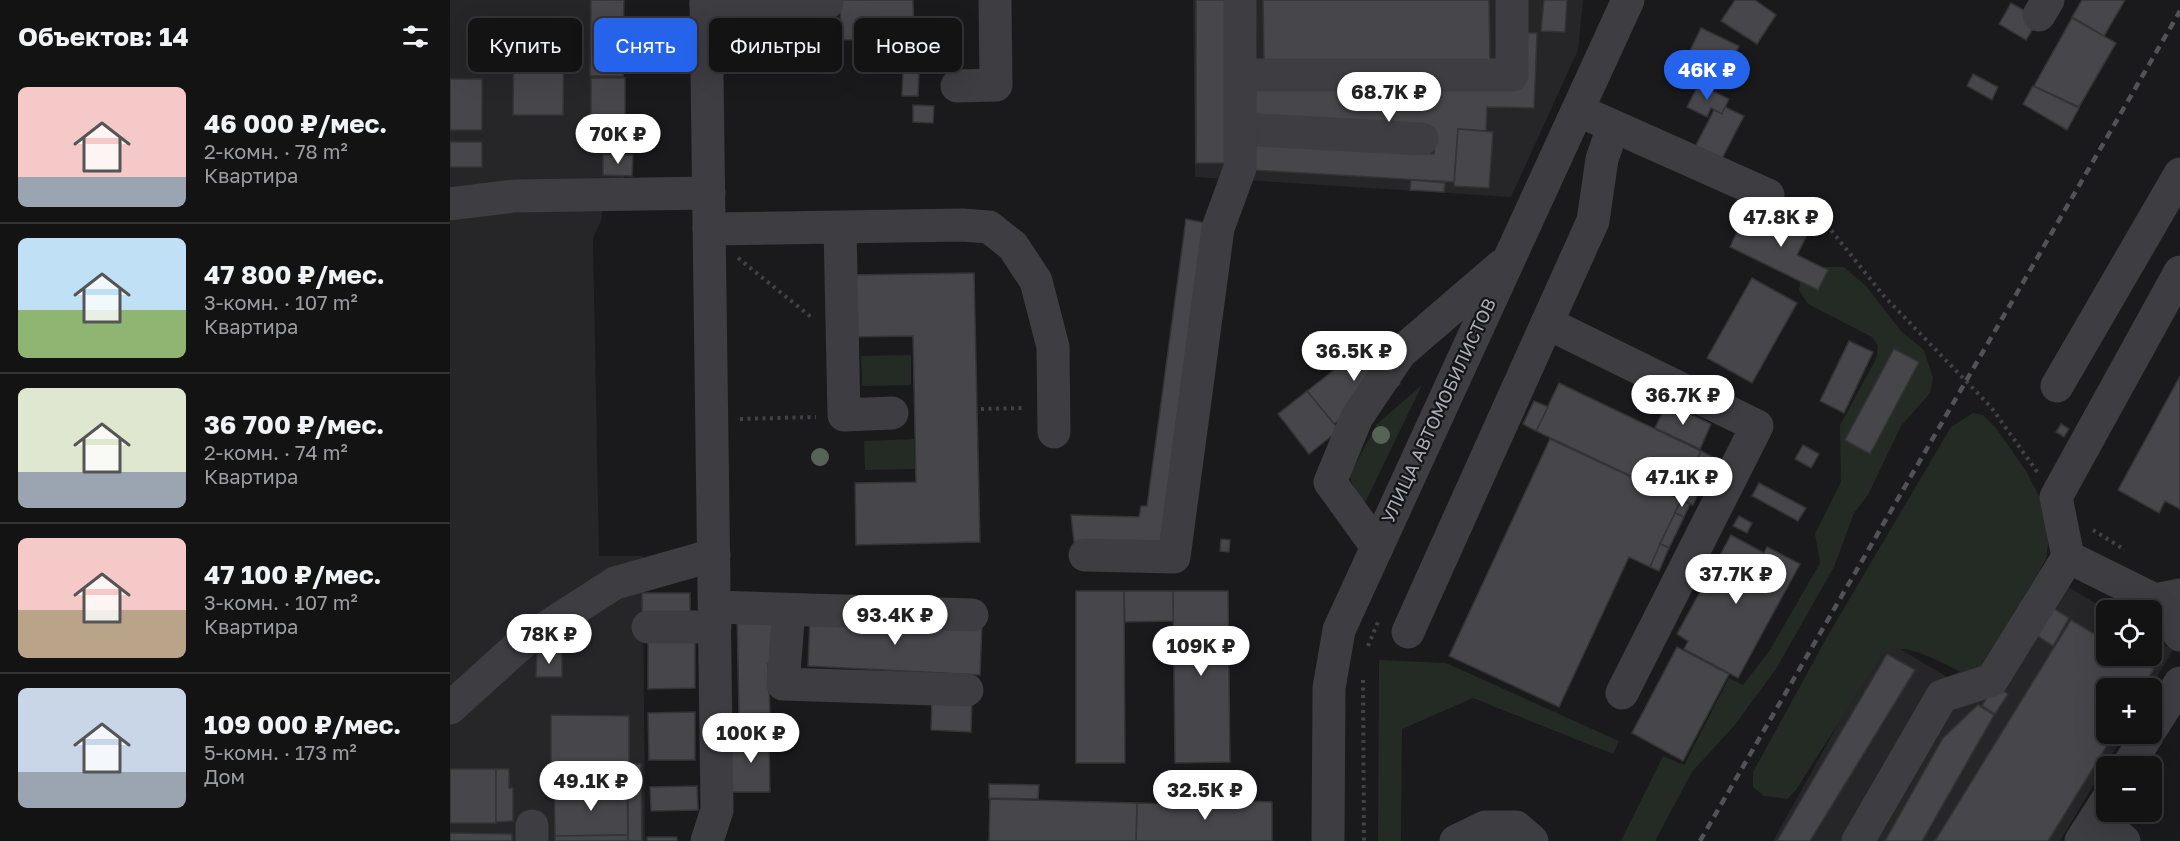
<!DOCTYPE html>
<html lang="ru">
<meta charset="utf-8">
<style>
:root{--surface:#141314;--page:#212022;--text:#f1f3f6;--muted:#9d9ea0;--line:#333234;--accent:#2563eb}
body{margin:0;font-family:"Golos Text",sans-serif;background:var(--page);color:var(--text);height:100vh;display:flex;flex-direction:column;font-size:22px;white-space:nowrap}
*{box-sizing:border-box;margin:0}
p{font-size:20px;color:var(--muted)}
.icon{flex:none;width:33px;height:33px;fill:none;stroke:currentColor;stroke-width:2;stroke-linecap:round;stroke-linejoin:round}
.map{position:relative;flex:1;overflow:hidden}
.panel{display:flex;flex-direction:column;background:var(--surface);width:450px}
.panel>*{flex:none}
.guide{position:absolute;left:18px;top:18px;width:570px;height:54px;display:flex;gap:12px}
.controls{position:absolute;left:1646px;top:600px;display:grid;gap:12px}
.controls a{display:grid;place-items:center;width:66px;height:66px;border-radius:9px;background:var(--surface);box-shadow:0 6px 24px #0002,0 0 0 2px var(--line);font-size:30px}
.price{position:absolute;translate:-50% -51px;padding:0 14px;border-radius:21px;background:#fff;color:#222;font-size:20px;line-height:39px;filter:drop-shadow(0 2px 3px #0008)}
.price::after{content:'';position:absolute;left:50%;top:36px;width:18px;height:14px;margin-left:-9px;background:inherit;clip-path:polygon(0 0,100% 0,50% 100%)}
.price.on{background:var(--accent);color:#fff}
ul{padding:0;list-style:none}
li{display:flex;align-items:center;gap:18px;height:150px;padding:0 18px}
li+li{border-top:2px solid var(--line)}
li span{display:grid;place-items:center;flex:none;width:168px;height:120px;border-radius:9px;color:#555}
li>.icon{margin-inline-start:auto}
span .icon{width:72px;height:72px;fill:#fffc;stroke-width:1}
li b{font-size:26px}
h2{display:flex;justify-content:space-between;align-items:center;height:72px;padding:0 18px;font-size:26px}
.pill{padding:0 21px;border-radius:9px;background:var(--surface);box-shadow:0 6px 24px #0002,0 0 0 2px var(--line);font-size:21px;line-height:54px}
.pill.on{background:var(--accent);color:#fff}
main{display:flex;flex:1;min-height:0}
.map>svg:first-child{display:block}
.built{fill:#262628}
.green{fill:#242b25}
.building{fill:#47474b;stroke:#343437;stroke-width:1.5}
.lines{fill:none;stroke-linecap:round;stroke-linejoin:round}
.path{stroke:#414247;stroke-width:4;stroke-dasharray:3 4.5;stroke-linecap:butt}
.minor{stroke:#3d3d42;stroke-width:33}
.rail{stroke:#525359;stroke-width:4.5;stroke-dasharray:8 6;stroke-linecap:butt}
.tree{fill:#566458}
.labels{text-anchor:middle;stroke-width:4.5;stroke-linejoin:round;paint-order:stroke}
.street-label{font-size:18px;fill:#adb0b9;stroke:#151416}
</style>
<main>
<section class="panel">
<h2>Объектов: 14<svg class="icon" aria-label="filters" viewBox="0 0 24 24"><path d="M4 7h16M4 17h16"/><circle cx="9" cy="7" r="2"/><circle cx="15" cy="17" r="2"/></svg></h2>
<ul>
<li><span style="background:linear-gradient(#f6c9c9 75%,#9aa5b1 0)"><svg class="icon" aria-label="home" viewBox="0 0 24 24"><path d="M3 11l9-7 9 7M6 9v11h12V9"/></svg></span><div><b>46 000 ₽/мес.</b><p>2-комн. · 78 m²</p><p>Квартира</p></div></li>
<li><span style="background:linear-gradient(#bfe0f5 60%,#8fb573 0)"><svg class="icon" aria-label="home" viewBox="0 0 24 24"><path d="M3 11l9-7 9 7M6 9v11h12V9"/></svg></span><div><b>47 800 ₽/мес.</b><p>3-комн. · 107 m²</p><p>Квартира</p></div></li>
<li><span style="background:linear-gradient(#dfe7d0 70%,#9aa5b1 0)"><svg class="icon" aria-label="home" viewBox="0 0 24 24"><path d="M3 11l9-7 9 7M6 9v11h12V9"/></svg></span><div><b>36 700 ₽/мес.</b><p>2-комн. · 74 m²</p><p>Квартира</p></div></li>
<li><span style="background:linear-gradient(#f6c9c9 60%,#b9a48a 0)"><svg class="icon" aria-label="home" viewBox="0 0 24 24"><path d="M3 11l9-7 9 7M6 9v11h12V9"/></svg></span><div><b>47 100 ₽/мес.</b><p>3-комн. · 107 m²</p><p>Квартира</p></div></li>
<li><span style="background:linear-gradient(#c9d6e8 70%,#9aa5b1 0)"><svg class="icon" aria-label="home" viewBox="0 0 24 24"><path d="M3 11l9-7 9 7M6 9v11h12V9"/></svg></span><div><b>109 000 ₽/мес.</b><p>5-комн. · 173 m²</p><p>Дом</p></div></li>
</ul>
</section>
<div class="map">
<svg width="1730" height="841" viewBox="0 0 1730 841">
<rect width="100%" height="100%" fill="#1a191b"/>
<g class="built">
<path d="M0,0H174V201L152,200V218L143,238L149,556H193L195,841H0Z"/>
<path d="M743,0H1133L1128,50L1061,197L745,177Z"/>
<path d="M1590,570L1657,610L1656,656H1701V637L1723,650L1700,688H1656V734H1674L1610,841H1323L1435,640L1497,677L1540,659Z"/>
</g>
<g class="green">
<path d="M1365,267H1394L1416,286L1452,332L1474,350L1483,378L1480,393L1451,426L1418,495L1404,513L1384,567L1326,669L1284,726L1242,772L1205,841H1171L1213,756L1234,765L1279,678L1293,685L1320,650L1370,563L1365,534L1391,482L1390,425L1426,359L1428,346L1422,337L1358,304L1349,290L1351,278Z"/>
<path d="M461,355V385L412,386L411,356Z"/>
<path d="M972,385L913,507L899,476L927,424Z"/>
<path d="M1523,413L1533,415L1546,428L1576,471L1590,498L1600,529L1596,559L1533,670L1518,675C1496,666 1454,638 1433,653L1346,790L1337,799L1314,796L1303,787V772L1377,637L1501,427Z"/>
<path d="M464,439L465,469L415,470L414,441Z"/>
<path d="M929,660L996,663L1169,741L1163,754L1023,698L952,729L951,841H928Z"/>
</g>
<g class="building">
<path d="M141,0H174L173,76H140Z"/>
<path d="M390,0H463L464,39L391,40Z"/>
<rect x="746" y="0" width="32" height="163"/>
<path d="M813,0H1039L1040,60L814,64Z"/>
<path d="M1094,0H1117L1115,32L1091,31Z"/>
<path d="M1285,0H1305L1326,15L1307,44L1271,21Z"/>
<path d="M1632,0H1675L1654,36L1622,17Z"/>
<path d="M1561,3L1589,19L1576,40L1549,24Z"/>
<path d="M64,18H114L113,115H63Z"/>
<path d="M1622,18L1666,43L1629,107L1584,86Z"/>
<path d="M1251,28L1289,46L1277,71L1239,53Z"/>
<path d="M1068,33H1087L1084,108L1037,107L1036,131L1008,129L1004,182L803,170L805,144L984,154L985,130L804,123L806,86L975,94L976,86L1068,81Z"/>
<path d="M453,71L469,72L468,96H452Z"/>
<path d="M1523,74L1548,87L1542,100L1517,86Z"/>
<path d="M141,78H175V132H152V128H141Z"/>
<rect x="0" y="79" width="32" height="51"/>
<path d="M1249,84L1279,99L1272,114L1261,108L1257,117L1237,107Z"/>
<path d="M1583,86L1629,108L1617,130L1573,104Z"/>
<path d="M463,105L484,106L483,123L463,122Z"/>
<path d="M1275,107L1294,116L1268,166L1242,153L1264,110L1272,114Z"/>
<path d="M1008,129L1043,132L1039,188L1004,186Z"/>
<path d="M152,132H175L174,151L151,150Z"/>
<rect x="0" y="142" width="32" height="25"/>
<path d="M153,154L183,155L182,176L153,175Z"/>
<path d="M961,180L995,183L994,192L960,190Z"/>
<path d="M1323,209L1361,227L1347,255L1378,270L1368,290L1280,247L1290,225L1311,235Z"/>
<path d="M736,219L761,224L719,545L624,542L621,515L689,517L691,506H697Z"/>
<path d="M524,273L530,542L406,545L405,483L466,482L463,336L399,337L398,275Z"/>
<path d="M1302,278L1347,303L1302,383L1257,358Z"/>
<path d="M914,337L950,384L922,407L916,399L884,424L857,391L889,366L885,360Z"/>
<path d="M1399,341L1423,352L1394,413L1370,401Z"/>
<path d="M1444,349L1469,362L1420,454L1395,440Z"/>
<path d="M1730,376V509L1715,501L1709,513L1668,490Z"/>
<path d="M1109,383L1251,451L1229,499L1086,431Z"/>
<path d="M857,391L889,430L859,454L828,414Z"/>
<path d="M1084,401L1098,407L1086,431L1073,424Z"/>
<path d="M1217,403L1261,424L1250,449L1205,428Z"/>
<path d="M1611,424L1619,429L1614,437L1606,432Z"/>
<path d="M1100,439L1231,500L1200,567L1179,557L1109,707L999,656Z"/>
<path d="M1353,445L1369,454L1361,468L1345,459Z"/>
<path d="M1251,451L1265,458L1243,505L1229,499Z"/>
<path d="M1309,483L1356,508L1348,521L1302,496Z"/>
<path d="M1231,500L1240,504L1234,517L1225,513Z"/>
<path d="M1225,513L1234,517L1219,548L1210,544Z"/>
<path d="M1289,516L1302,523L1297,533L1283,526Z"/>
<path d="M1281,535L1314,553L1317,547L1350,564L1288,678L1234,649L1238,641L1227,634Z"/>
<path d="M771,539L780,540L779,552L770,551Z"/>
<path d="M1210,544L1219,548L1209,571L1200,567Z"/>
<path d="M626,591H674L675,763H626Z"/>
<path d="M674,591H723L724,621L675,622Z"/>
<path d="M723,591H778L780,762L725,763Z"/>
<path d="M192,593H240V617L192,618Z"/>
<path d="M1603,608L1619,618L1603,646L1586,635Z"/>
<path d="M322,614L323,664H318L320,713L289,714L287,615Z"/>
<path d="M360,617L532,626L530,675L358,666Z"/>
<path d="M1621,620L1656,641V656H1681L1704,669L1692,688H1656V734H1664L1598,841H1485Z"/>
<path d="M245,639V688L198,689V640Z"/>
<path d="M1227,647L1279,674L1233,761L1182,733Z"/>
<path d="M87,652L112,653V677H86Z"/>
<path d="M1437,654L1465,670L1360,841H1327Z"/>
<path d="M1545,685L1558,694L1545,714L1532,706Z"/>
<path d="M482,696L522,698L521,732L481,730Z"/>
<path d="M1528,705L1544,715L1472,841H1435L1493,738Z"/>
<path d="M245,712V760H199L198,713Z"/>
<path d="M101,715L179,716V763H101Z"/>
<path d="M319,736L320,792H282L281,737Z"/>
<path d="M178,764H191L192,841H178Z"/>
<rect x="0" y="769" width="46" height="54"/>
<path d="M46,769H59V788H63V821L46,822Z"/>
<path d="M539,784L589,785L588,799L539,798Z"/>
<path d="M247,786L248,810L201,811L200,787Z"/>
<path d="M177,787L178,835L105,836L104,788Z"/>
<path d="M726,798L822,802V841H686L687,803L726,804Z"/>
<path d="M540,799L687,803L686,841H539Z"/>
<path d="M0,833L62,834V841H0Z"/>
<path d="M178,835V841H105V836Z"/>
<rect x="197" y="837" width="30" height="4"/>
</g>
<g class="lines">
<g class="path">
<path d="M1344,207L1373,220L1433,295L1541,407L1588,473"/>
<path d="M288,258L361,317"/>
<path d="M531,409L576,408"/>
<path d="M290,419L366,417"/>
<path d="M1643,530L1675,550"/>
<path d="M918,646L928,622"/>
<path d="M913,680L914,841"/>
</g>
<g class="minor">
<path d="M256,0L267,810L257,841"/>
<path d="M790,0V129L972,139"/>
<path d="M256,4L377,3"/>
<path d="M1589,15L1598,0"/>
<path d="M790,75H1062V0"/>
<path d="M507,86L546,85L545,0"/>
<path d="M1143,117L1318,195"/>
<path d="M1163,127L1152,159L1143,221L1097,323L1307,426L1172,693"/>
<path d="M0,204L64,196L259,193"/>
<path d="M390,228L394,415L442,413"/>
<path d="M259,229L512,225L539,227L563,246L586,281L603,347L604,432"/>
<path d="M1730,272L1606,497L1618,557L1705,600L1730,595"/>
<path d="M1607,386L1730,174"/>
<path d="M927,547L880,482L907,417L950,353L1051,266"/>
<path d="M635,555L724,557L768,228L790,168V129"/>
<path d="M1705,600L1730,635"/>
<path d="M265,607L522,615"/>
<path d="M339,610L333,684L517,690"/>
<path d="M198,627H265"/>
<path d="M958,632L1097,323"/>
<path d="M0,708L72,643L165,583L264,555"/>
<path d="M1701,729L1730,683"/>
<path d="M1678,766L1698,734"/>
<path d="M1646,818L1674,841"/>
<path d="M82,826V841"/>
<path d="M878,841L879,688L889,630L1178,0"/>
<path d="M1006,841L1035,827H1066L1082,841"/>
<path d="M1408,841L1492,696L1542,680L1618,557"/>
<path d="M1631,841L1656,802"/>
</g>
<path class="rail" d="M1250,841L1730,11"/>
</g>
<g class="tree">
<circle cx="931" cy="435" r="9"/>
<circle cx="370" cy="457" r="9"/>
</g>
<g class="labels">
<g class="street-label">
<text transform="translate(989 411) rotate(-65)" y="6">УЛИЦА АВТОМОБИЛИСТОВ</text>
</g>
</g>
</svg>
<div class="controls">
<a><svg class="icon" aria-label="locate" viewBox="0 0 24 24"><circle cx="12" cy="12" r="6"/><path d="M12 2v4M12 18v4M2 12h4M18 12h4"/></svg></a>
<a>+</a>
<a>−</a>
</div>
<b class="price on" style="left:1257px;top:101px">46K ₽</b>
<b class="price" style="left:939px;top:123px">68.7K ₽</b>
<b class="price" style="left:168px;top:165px">70K ₽</b>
<b class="price" style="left:1331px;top:248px">47.8K ₽</b>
<b class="price" style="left:904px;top:382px">36.5K ₽</b>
<b class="price" style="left:1233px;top:426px">36.7K ₽</b>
<b class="price" style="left:1232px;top:508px">47.1K ₽</b>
<b class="price" style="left:1286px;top:605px">37.7K ₽</b>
<b class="price" style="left:445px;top:646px">93.4K ₽</b>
<b class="price" style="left:99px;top:665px">78K ₽</b>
<b class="price" style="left:751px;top:677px">109K ₽</b>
<b class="price" style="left:301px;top:764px">100K ₽</b>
<b class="price" style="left:141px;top:812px">49.1K ₽</b>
<b class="price" style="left:755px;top:821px">32.5K ₽</b>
<div class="guide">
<a class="pill">Купить</a>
<a class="pill on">Снять</a>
<a class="pill">Фильтры</a>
<a class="pill">Новое</a>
</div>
</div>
</main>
